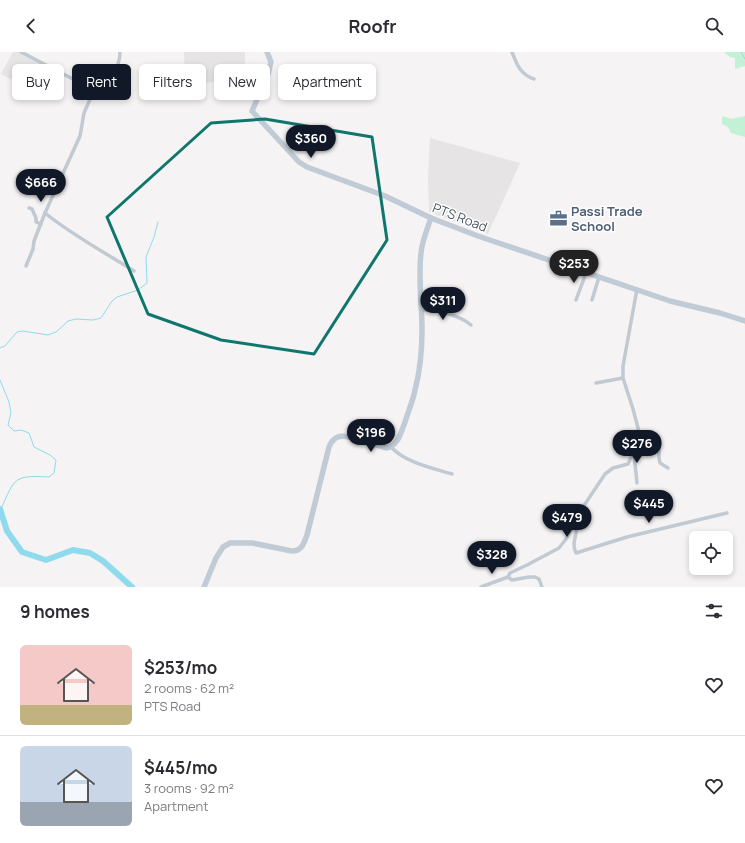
<!DOCTYPE html>
<meta charset="utf-8">
<style>
:root{--surface:#fff;--page:#f2f2f3;--text:#2b2b33;--muted:#7c7c81;--line:#e1e1e2;--accent:#111827}
body{margin:0;font-family:Manrope,sans-serif;background:var(--page);color:var(--text);height:100vh;display:flex;flex-direction:column;font-size:15px;white-space:nowrap}
*{box-sizing:border-box;margin:0}
p{font-size:13px;color:var(--muted)}
.icon{flex:none;width:22px;height:22px;fill:none;stroke:currentColor;stroke-width:2;stroke-linecap:round;stroke-linejoin:round}
.map{position:relative;height:535px;overflow:hidden}
.details{display:flex;flex-direction:column;background:var(--surface);flex:1}
.details>*{flex:none}
.guide{position:absolute;left:12px;top:12px;width:400px;height:36px;display:flex;gap:8px}
.tools{position:absolute;left:689px;top:479px;display:grid;gap:8px}
.tools a{display:grid;place-items:center;width:44px;height:44px;border-radius:6px;background:var(--surface);box-shadow:0 2px 6px #0003;font-size:20px}
.price{position:absolute;translate:-50% -34px;padding:0 9px;border-radius:14px;background:var(--accent);color:#fff;font-size:13px;line-height:26px;filter:drop-shadow(0 1px 2px #0008)}
.price::after{content:'';position:absolute;left:50%;top:24px;width:12px;height:9px;margin-left:-6px;background:inherit;clip-path:polygon(0 0,100% 0,50% 100%)}
.price.on{background:#222;color:#fff}
ul{padding:0;list-style:none}
li{display:flex;align-items:center;gap:12px;height:100px;padding:0 20px}
li+li{border-top:1px solid var(--line)}
li span{display:grid;place-items:center;flex:none;width:112px;height:80px;border-radius:6px;color:#555}
li>.icon{margin-inline-start:auto}
span .icon{width:48px;height:48px;fill:#fffc;stroke-width:1}
li b{font-size:17px}
h2{display:flex;justify-content:space-between;align-items:center;height:48px;padding:0 20px;font-size:17px}
.chip{padding:0 14px;border-radius:6px;background:var(--surface);box-shadow:0 2px 6px #0003;font-size:14px;line-height:36px}
.chip.on{background:var(--accent);color:#fff}
header{display:flex;justify-content:space-between;align-items:center;height:52px;padding:0 20px;background:var(--surface);font-size:18px;font-weight:700}
.map>svg:first-child{display:block}
.education{fill:#e6e4e5}
.green{fill:#c3f1d5}
.lines{fill:none;stroke-linecap:round;stroke-linejoin:round}
.stream{stroke:#90daee;stroke-width:1}
.river{stroke:#90daee;stroke-width:6}
.minor{stroke:#c1cad2;stroke-width:3.5}
.secondary{stroke:#c1cbd6;stroke-width:5.5}
.marked{fill:none;stroke:#0f766e;stroke-width:3;stroke-linejoin:round}
.labels{text-anchor:middle;stroke-width:3;stroke-linejoin:round;paint-order:stroke}
.service-label{font-size:13px;font-weight:bold;fill:#4e5e75;stroke:#fff;text-anchor:start}
.street-label{font-size:13px;fill:#4a5661;stroke:#fff}
</style>
<header><svg class="icon" aria-label="back" viewBox="0 0 24 24"><path d="M15 5l-7 7 7 7"/></svg>Roofr<svg class="icon" aria-label="search" viewBox="0 0 24 24"><circle cx="10" cy="10" r="6"/><path d="M15 15l6 6"/></svg></header>
<div class="map">
<svg width="745" height="535" viewBox="0 0 745 535">
<rect width="100%" height="100%" fill="#f5f3f3"/>
<g class="education">
<path d="M13,0H19L54,18L41,43L1,22Z"/>
<path d="M184,0H245V25L185,34Z"/>
<path d="M430,86L520,111L488,182L429,160L428,126Z"/>
</g>
<g class="green">
<path d="M724,0H745V14L735,17V6L730,5Z"/>
<path d="M722,64L732,67L745,64V85L731,81L728,75L722,72Z"/>
</g>
<g class="lines">
<g class="stream">
<path d="M741,0L745,7"/>
<path d="M0,296L5,294L17,280L23,279L48,283L56,280L68,269L76,267L93,268L101,266L112,249L117,245L138,238L147,231L146,205L154,185L158,170"/>
<path d="M0,328L9,350L11,361L8,373L14,379L21,378L29,381L34,395L50,403L56,408L54,421L49,425C13,423 15,426 1,457"/>
</g>
<path class="river" d="M0,457L7,479L22,500L46,508L73,498L90,501L103,509L132,535"/>
<g class="minor">
<path d="M21,0L94,38"/>
<path d="M120,0C120,16 109,31 94,38L84,61L80,84L45,161C72,183 104,200 134,219"/>
<path d="M512,0C517,13 520,22 534,27"/>
<path d="M29,156L32,157L36,166V170L41,172"/>
<path d="M26,214L33,197L34,189L45,161"/>
<path d="M576,248L586,221"/>
<path d="M592,248L599,225"/>
<path d="M421,257C427,259 432,258 437,259C448,261 463,266 471,273"/>
<path d="M596,331L623,326"/>
<path d="M638,389L656,392L659,393V406L660,411L668,416"/>
<path d="M391,395C406,411 432,416 452,422"/>
<path d="M634,402L637,431"/>
<path d="M577,466C580,478 570,490 576,501L627,485L727,461"/>
<path d="M481,535L508,525"/>
<path d="M542,535L539,527L535,525H529L512,528L508,525L510,521L527,513L559,496L566,487L583,455L605,422L613,416L628,412L638,389L639,380L633,357L623,326V314L637,237"/>
</g>
<g class="secondary">
<path d="M267,0L271,10L268,22L252,59L299,110L307,115L385,144L431,166L478,184L670,249L720,261L745,269"/>
<path d="M204,535L216,506L223,495L230,491H252L292,499C302,499 304,491 307,483L329,395C333,385 339,383 349,385L387,396C398,394 401,380 405,370C408,360 413,349 415,338C420,319 422,297 422,278C422,252 418,227 421,201C422,189 427,178 431,166"/>
</g>
</g>
<path class="marked" d="M265,67L372,85L387,188L314,302L221,288L148,262L107,165L211,71Z"/>
<defs>
<symbol id="office-bare" viewBox="-9 -9 18 18"><path d="M-6-3h4V-5.5h4V-3h4V5H-6ZM-1-4.5V-3h2v-1.5ZM-6 0V1H6V0Z" fill="#5c6f8a" stroke="#fff" stroke-width="2.5" paint-order="stroke"/></symbol>
</defs>
<g fill-rule="evenodd">
<use href="#office-bare" x="546" y="154" width="25" height="25"/>
</g>
<g class="labels">
<g class="service-label">
<text x="571" y="164">Passi Trade<tspan x="571" dy="15">School</tspan></text>
</g>
<g class="street-label">
<text transform="translate(460 165) rotate(21)" y="5">PTS Road</text>
</g>
</g>
</svg>
<div class="tools">
<a><svg class="icon" aria-label="locate" viewBox="0 0 24 24"><circle cx="12" cy="12" r="6"/><path d="M12 2v4M12 18v4M2 12h4M18 12h4"/></svg></a>
</div>
<b class="price" style="left:311px;top:107px">$360</b>
<b class="price" style="left:41px;top:151px">$666</b>
<b class="price on" style="left:574px;top:232px">$253</b>
<b class="price" style="left:443px;top:269px">$311</b>
<b class="price" style="left:371px;top:401px">$196</b>
<b class="price" style="left:637px;top:412px">$276</b>
<b class="price" style="left:649px;top:472px">$445</b>
<b class="price" style="left:567px;top:486px">$479</b>
<b class="price" style="left:492px;top:523px">$328</b>
<div class="guide">
<a class="chip">Buy</a>
<a class="chip on">Rent</a>
<a class="chip">Filters</a>
<a class="chip">New</a>
<a class="chip">Apartment</a>
</div>
</div>
<section class="details">
<h2>9 homes<svg class="icon" aria-label="filters" viewBox="0 0 24 24"><path d="M4 7h16M4 17h16"/><circle cx="9" cy="7" r="2"/><circle cx="15" cy="17" r="2"/></svg></h2>
<ul>
<li><span style="background:linear-gradient(#f6c9c9 75%,#c2b280 0)"><svg class="icon" aria-label="home" viewBox="0 0 24 24"><path d="M3 11l9-7 9 7M6 9v11h12V9"/></svg></span><div><b>$253/mo</b><p>2 rooms · 62 m²</p><p>PTS Road</p></div><svg class="icon" aria-label="heart" viewBox="0 0 24 24"><path d="M12 20l-8-8c-3-5 5-10 8-4 3-6 11-1 8 4z"/></svg></li>
<li><span style="background:linear-gradient(#c9d6e8 70%,#9aa5b1 0)"><svg class="icon" aria-label="home" viewBox="0 0 24 24"><path d="M3 11l9-7 9 7M6 9v11h12V9"/></svg></span><div><b>$445/mo</b><p>3 rooms · 92 m²</p><p>Apartment</p></div><svg class="icon" aria-label="heart" viewBox="0 0 24 24"><path d="M12 20l-8-8c-3-5 5-10 8-4 3-6 11-1 8 4z"/></svg></li>
</ul>
</section>
